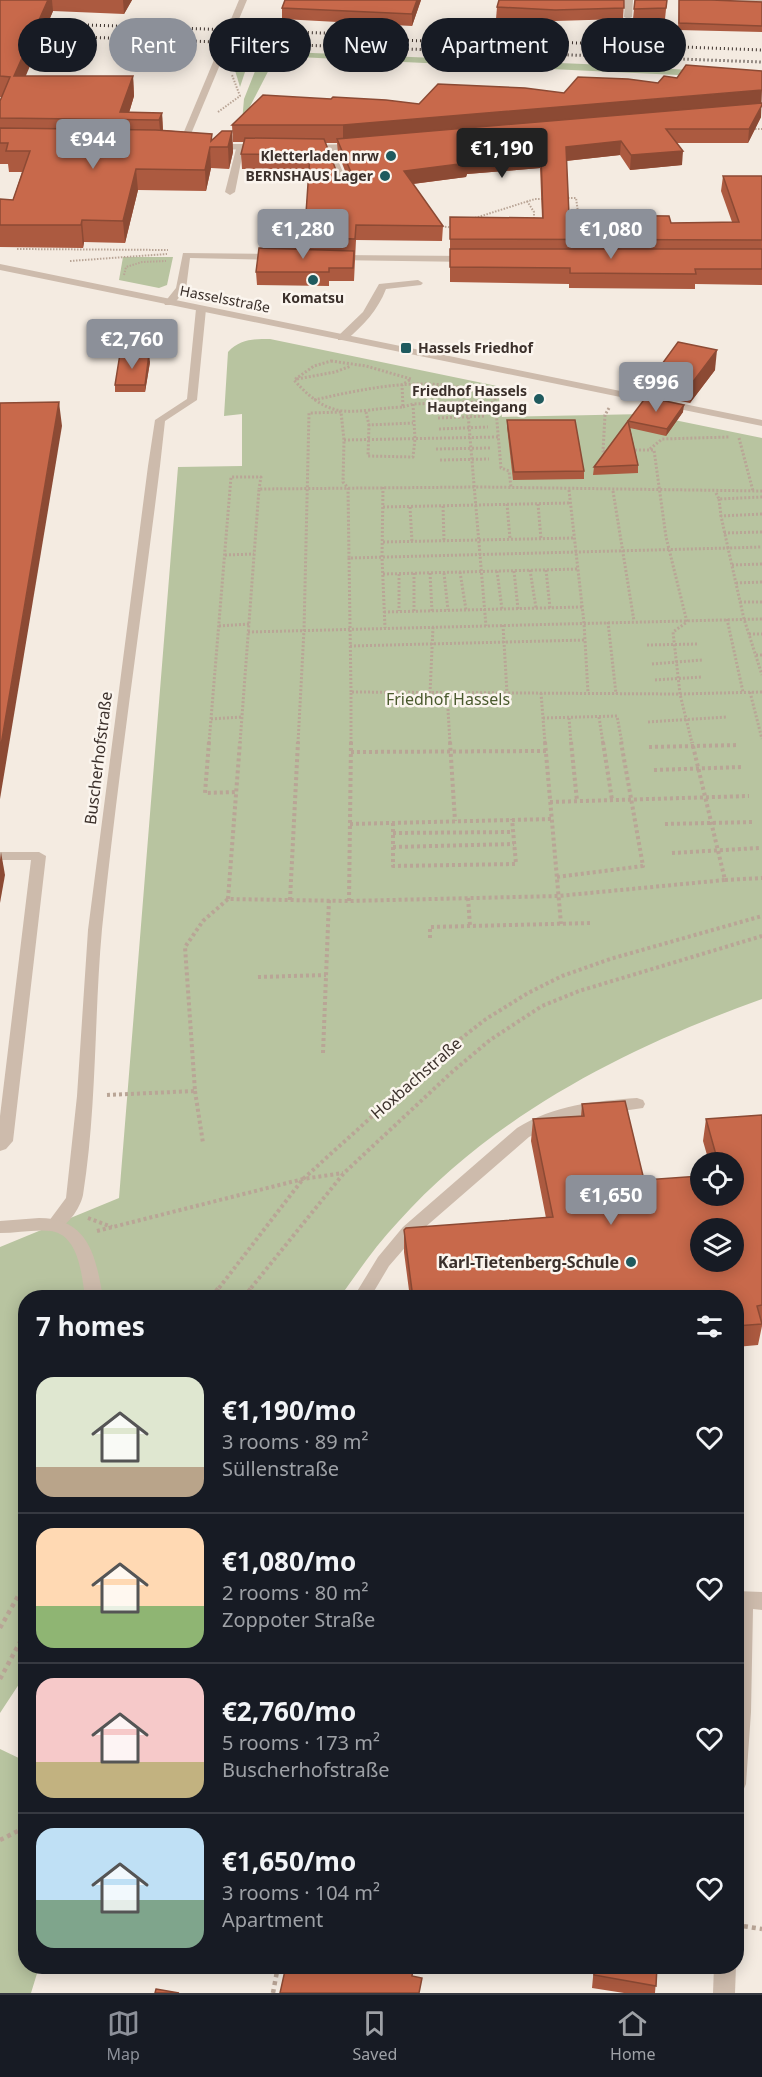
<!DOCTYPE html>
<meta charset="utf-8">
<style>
:root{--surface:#171b24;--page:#242831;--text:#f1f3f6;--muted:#9ea1a6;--line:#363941;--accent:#8c9099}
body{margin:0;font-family:"Noto Sans",sans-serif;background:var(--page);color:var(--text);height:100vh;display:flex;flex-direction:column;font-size:22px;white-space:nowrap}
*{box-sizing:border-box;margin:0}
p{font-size:20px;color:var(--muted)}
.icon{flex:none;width:33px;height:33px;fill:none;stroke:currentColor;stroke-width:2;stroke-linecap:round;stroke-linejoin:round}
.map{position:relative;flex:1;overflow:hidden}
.drawer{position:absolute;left:18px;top:1290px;width:726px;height:684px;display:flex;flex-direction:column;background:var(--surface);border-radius:24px;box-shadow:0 3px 15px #0003}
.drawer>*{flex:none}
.hud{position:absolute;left:18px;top:18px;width:726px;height:54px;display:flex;gap:12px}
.controls{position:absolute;left:690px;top:1152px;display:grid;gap:12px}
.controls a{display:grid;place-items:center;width:54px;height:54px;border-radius:50%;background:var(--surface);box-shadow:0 3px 15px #0003;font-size:30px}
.price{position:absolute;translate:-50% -51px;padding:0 14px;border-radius:6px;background:var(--accent);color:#fff;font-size:20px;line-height:39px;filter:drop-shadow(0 2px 3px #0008)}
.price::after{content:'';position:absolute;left:50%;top:36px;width:18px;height:14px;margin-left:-9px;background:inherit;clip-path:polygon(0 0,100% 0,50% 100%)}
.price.on{background:#222;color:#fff}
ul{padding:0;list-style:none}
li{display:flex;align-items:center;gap:18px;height:150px;padding:0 18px}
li+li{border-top:2px solid var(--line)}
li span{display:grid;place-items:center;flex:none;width:168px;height:120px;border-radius:18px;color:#555}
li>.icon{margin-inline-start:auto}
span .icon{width:72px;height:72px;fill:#fffc;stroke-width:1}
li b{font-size:26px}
h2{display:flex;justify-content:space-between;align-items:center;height:72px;padding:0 18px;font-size:26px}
.chip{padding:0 21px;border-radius:27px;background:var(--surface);box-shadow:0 3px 15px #0003;font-size:21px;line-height:54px}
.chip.on{background:var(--accent);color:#fff}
.dock{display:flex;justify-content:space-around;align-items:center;height:84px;border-top:2px solid var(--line);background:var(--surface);font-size:16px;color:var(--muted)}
.dock a{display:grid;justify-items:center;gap:3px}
.dock .on{color:var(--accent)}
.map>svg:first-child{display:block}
.green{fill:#b8c4a0}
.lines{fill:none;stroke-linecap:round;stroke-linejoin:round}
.path-far3{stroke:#b9a596;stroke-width:2;stroke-dasharray:1.5 1.5;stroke-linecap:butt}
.path-far2{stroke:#b9a596;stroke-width:3;stroke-dasharray:2 2;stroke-linecap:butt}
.path-far1{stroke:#b9a596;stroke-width:4;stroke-dasharray:3 3;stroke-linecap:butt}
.path{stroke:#b9a596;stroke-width:4.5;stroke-dasharray:4 4;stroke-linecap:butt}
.service{fill:#cdbbac;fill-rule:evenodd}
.minor{fill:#cdbbac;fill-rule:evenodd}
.tertiary{fill:#cdbbac;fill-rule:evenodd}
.rail{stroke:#3b302b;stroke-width:3;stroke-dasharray:1 3;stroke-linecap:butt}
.wall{fill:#ac5a40;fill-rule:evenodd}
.shaded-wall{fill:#8c4a34}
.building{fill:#c8694b;stroke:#8c4a34;stroke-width:1.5;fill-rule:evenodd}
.poi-dot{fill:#1f5a5e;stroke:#fbf5ee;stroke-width:2}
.labels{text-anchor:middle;stroke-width:5;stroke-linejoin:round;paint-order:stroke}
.far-poi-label{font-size:14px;font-weight:bold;fill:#3b302b;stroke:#fbf5ee;text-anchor:end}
.far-street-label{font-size:14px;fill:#3b302b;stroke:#fbf5ee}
.park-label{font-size:16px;fill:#4a5a2e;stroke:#fbf5ee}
.street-label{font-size:16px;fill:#3b302b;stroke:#fbf5ee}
.poi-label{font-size:16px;font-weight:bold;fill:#3b302b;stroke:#fbf5ee;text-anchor:end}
</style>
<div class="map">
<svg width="762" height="1993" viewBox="0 0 762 1993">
<rect width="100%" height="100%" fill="#f4ebe1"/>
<g class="green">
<path d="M241,50L252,51L240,87L234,67Z"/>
<path d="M263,51L584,64L762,74V79L276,56L242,122L244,99Z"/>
<path d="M123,257H173L167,285L159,288L119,280Z"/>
<path d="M270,339L497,386L502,417L645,414L762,438V999C628,1047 495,1114 398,1222C376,1245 358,1272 340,1297L26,1298L25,1675L0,1713V1247L119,1198L178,467L242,466V414L224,416L228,352C240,339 254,339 270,339Z"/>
<path d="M0,1749L25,1761L26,1966L39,1967L31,1993H0Z"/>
</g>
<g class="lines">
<g class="path-far3">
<path d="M218,112L240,96L232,75"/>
<path d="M752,129H762"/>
<path d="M565,198H576L579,219"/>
<path d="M527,201L534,212V223"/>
<path d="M475,218L535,199H546"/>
<path d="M439,226L455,228"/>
<path d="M17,249L168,250"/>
<path d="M70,261L167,254"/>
<path d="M124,275L126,267L142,262L166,261"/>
</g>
<g class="path-far2">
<path d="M331,361L366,366L411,379L402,385L403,407C352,409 334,425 294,380L314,366Z"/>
<path d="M297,379L335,372L351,366"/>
<path d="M314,400C372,387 439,372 495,399L501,468L509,471L511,487"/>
<path d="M467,402L495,403"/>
<path d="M413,404L415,439L413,457L368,456L369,425L413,423"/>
<path d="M403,407L413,404L467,402L486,626"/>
<path d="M609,408L605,415L603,451H609"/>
<path d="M366,412L369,425"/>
<path d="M438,418L486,416"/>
<path d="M439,429L488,427"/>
<path d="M739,438L753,491"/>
<path d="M344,440L498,437"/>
<path d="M436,449L490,448"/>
<path d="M650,449L662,439L729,437"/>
<path d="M631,450H654L666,537L687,622L673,632L680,694L692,743"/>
<path d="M440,460L489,459"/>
<path d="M383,487L382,557L385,628"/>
<path d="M569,490L584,623L588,693"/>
<path d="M613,491L634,621"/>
<path d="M716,493L719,499L762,497"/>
<path d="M719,499L721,516"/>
<path d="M507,504L510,539"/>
<path d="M538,504L541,539"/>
<path d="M443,506L444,541"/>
<path d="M383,507L570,503"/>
<path d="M410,507L412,542"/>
<path d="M762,514L721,516L728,548L762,547"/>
<path d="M724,533L762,532"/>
<path d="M383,542L574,538"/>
<path d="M225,555L254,554"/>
<path d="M732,565L762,564"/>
<path d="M530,570L536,608"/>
<path d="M546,570L550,608"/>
<path d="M497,571L502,609"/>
<path d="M514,571L518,609"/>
<path d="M460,572L466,610"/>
<path d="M414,573V611"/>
<path d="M430,573L432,611"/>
<path d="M444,573L448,610"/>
<path d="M383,574L578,569"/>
<path d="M399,574V611"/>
<path d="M736,583L762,582"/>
<path d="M740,602H762"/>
<path d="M384,612L582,607"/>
<path d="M727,619L743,692"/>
<path d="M608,622L616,694"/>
<path d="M503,625L507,693"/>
<path d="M219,626L249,624"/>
<path d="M248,632L762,619"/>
<path d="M749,634H762"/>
<path d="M647,645L699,644"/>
<path d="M350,646L585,640"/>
<path d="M756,655H762"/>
<path d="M652,664L702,660"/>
<path d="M655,680L701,677"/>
<path d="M351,692L349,558L728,548L744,619L762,675"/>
<path d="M750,692L762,739"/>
<path d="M430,693L433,627"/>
<path d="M447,693L450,743"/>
<path d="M541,693L545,743"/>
<path d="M599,717L603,743"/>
<path d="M543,718L617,716L622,743"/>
<path d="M569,718L571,743"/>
<path d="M211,719L241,717"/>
<path d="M648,722L726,717"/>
<path d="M209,743L231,477H261L259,489"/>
<path d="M240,743L259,489L480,487L762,491"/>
<path d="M298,743L304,630L309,413L341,412L344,440L343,482L348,488L349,558"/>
<path d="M351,743V692L680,694L762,692"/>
</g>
<g class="path-far1">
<path d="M209,742L205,793L236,792"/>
<path d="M450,742L455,821"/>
<path d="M545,742L561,924"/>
<path d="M571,742L577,801"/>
<path d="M603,742L612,800"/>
<path d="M649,747L739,745"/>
<path d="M351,752L546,751"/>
<path d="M654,770L742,767"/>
<path d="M550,802L749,796"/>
<path d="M393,823V866L516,864L512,819"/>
<path d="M350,824L552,819"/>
<path d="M665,824L754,822"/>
<path d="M393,833L513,832"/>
<path d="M393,847L514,844"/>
<path d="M672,853L759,848"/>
<path d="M557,877L643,866L621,742"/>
<path d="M725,880L762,878"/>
<path d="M468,898L470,926"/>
<path d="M228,899L240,742"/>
<path d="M290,900L298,742"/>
<path d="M349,901L351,742"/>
<path d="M430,938V927L592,923"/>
<path d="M258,977L326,975"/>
<path d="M323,1053L329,900"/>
<path d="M195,1091L203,1143"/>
<path d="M107,1095L195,1091L185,947L203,921L228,899L349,901L558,896L725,880L692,742"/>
<path d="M88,1218L112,1227"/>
<path d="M97,1231L303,1179L343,1173"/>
<path d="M219,1288L303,1179L441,1054L486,1019L528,993L562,976L610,959L762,916"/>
<path d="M251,1288L344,1173L452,1072L490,1040L542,1006L579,991L762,936"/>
</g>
<g class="path">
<path d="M211,1298L220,1286"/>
<path d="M243,1298L253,1286"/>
<path d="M0,1628L26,1582"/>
<path d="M0,1679L26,1631"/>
<path d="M0,1840L26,1827"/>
<path d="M736,1925L762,1929"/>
<path d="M273,1993L278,1966"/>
</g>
<g class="service">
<path d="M625,0H633L632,17L628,19L624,17Z"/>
<path d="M717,0H762V4L721,2Z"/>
<path d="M237,145L244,147L235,192L230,195L225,192Z"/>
<path d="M326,146L333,148L351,192L349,194L341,192L325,148Z"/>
<path d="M418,280L423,283L421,285L386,289C378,310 363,326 346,340H338V336L363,312L379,284Z"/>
<path d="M154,463L160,466C141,620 118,774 102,929C94,1017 97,1107 83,1195C80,1209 64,1234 48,1229L46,1225L66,1198L77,1096L88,930L148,466Z"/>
<path d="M0,852H39L46,856L13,1141L6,1149L0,1151V1116L31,860H0Z"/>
<path d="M637,1098L643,1100L645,1104L643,1108L566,1119L529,1137L415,1236L389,1266L370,1298H353L378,1257L403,1227L517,1128C554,1105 595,1101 637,1098Z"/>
</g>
<g class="minor">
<path d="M239,0H247L186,146L179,148L178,146Z"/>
<path d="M210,144H261L265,147L261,150L213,149L210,148Z"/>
<path d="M357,144L360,145V149L309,151L305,148L309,145Z"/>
<path d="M183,253L276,254L281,257L276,260L190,258L186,289L173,305H165L164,303L176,288Z"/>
<path d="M336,255L471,256L476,259L471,262L333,260L331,258Z"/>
<path d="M201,306L206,309L197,400L165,421L160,466L154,469L150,468L148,466L155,420L187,399L196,309Z"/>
<path d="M39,1218C89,1218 96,1257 103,1298H85C82,1276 79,1235 51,1231C35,1229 17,1233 0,1233V1221Z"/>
<path d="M736,1591L762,1592V1610L753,1609L751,1712L746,1784L743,1791L736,1794Z"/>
<path d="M714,1966H736L735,1993H713Z"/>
</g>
<path class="tertiary" d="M0,264L762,420V426L0,270Z"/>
<g class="rail">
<path d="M0,22L381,35"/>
<path d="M0,34L762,62"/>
<path d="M372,39L561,46"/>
<path d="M552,42L762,50"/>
</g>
</g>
<g class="wall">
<path d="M0,0H132L124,14L53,11L25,76H133L134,96L129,113H162L163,130L212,134V139L232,131L233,152L229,169L211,168L206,191L138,190L125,243L84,242L83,248L0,247V199L13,200L22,172H9L8,164H0V101L2,97H0Z"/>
<path d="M421,0L412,26L282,19V8Z"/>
<path d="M624,0L623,19L554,21L496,19L497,7Z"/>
<path d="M635,0H667L665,19H633Z"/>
<path d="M679,0L762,2V32L678,30Z"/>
<path d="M564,93L761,117L748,143H677L682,165L630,170L620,155L566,161L569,215L671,223L732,222L721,191L723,176H762V285L695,284V289L569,288V284L450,282V217L542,218L540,168L467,174L466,177L413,184L443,226L442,241L356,240L354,281H329V286L257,285L256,272L261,248L260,236L306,213L309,169H242L241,154L244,142H233L232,125L331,99L419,104ZM326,143H337L338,153L349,181L348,182L339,178Z"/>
<path d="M150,362L145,392H115V385Z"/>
<path d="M715,370L690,403L652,395L654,375Z"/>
<path d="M683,412L666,436L630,428L638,465V473L593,475L594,467L628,423V421Z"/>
<path d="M507,420L584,471V479L513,480L507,427Z"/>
<path d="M582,1104L644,1180L700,1196L734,1162H709L703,1141L706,1119L762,1115V1326L758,1345L736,1347V1298H410L404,1252V1230L546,1218L531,1141L533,1119L581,1116Z"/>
<path d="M736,1496L743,1544L740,1558L736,1557Z"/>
<path d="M594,1966H657L655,1993H624L592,1988Z"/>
</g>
<g class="shaded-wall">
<path d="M48,0H52L53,11L17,97L14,76Z"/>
<path d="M123,0H132L124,14Z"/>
<path d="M417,0H421L412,26V14Z"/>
<path d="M133,76L134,96L127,119L120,112Z"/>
<path d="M762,90L761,117L748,143L749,129L761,107L343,143V125Z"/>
<path d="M162,113L163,134L161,141L159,120Z"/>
<path d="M232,131L233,152L229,169L228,147Z"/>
<path d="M621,141L620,155L565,161L566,147Z"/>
<path d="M210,147L211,168L206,191L205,170Z"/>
<path d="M683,151L682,165L630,170L631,155Z"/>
<path d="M541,154L540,168L467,174L466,177L404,185V171L465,160Z"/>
<path d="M136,169L138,190L125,243L123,221Z"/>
<path d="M82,220L84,242L83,248L81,225Z"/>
<path d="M717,350L715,370L690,403L692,383Z"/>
<path d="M149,354L150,362L145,392V385Z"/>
<path d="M59,402L62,426L0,799V751Z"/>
<path d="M684,405L683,412L666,436L667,429Z"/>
<path d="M1,852L5,875L0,903V860Z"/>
</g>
<g class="building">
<path d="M0,0H48L14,76H133L120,112L162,113L159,120L0,118V101L10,77L0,76Z"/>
<path d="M285,0H417L412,14L282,8Z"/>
<path d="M499,0H624V8L555,10L497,7Z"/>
<path d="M635,0H667L666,8L634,9Z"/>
<path d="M679,0H711L762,2V26L679,23Z"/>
<path d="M686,65L762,71V90L343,125H232L263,95L331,99L333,97L386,100L419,104L438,84L525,88L564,93L578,77L628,79L658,83L664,76L677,78Z"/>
<path d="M762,103V105L749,129H666L683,151L631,155L621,141L566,147L569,215L669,216L671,223L739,222L723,176H762V240L450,239V217L543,218L541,154L465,160L467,163L404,171L443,226L356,225L355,239L260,236L263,212L306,213L310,155L241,154L245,138L324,139L339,178L348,182L353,177L337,139Z"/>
<path d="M0,128L156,130L212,134L211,141L222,131H232L228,147H210L205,170L136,169L123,221L82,220L81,225H0V199L13,200L30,151H6L8,143H0Z"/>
<path d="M259,248L354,251L353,268H329V272H256Z"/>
<path d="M450,249H762V269H695L696,274L570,273V268L450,267Z"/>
<path d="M678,342L717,350L692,383L654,375Z"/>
<path d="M120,354H149L145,385H115Z"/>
<path d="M646,397L684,405L667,429L628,421Z"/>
<path d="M59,402L0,751V403Z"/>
<path d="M507,420H575L584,471L514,472Z"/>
<path d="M628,421L638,465L594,467Z"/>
<path d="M625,1101L644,1180L700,1176V1196H734V1162H718L706,1119L762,1115V1305L757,1306L762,1324L736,1326V1298H413L404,1230L406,1228L553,1217L533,1119L584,1116L582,1104ZM700,1228H734V1262H700Z"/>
<path d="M736,1496L742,1497L743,1544L736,1543Z"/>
<path d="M286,1966H399L413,1969L412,1976L422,1978L419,1993H280Z"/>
<path d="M595,1966H657L656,1986L594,1975Z"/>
<path d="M156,1989L179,1993H155Z"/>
</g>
<g class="poi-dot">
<circle cx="391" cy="156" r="6"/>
<circle cx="385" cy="176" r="6"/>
<circle cx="313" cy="280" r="6"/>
<rect x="400" y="342" width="12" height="12" rx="3"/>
<circle cx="539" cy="399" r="6"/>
<circle cx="631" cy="1262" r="6"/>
</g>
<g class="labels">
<g class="far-poi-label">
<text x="379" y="161">Kletterladen nrw</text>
<text x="373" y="181">BERNSHAUS Lager</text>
<text x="313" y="303" text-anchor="middle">Komatsu</text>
<text x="418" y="353" text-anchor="start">Hassels Friedhof</text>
<text x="527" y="396">Friedhof Hassels<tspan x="527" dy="16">Haupteingang</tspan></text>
</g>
<g class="far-street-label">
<text transform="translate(225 299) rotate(11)" y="5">Hasselsstraße</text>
</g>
<g class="park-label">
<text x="448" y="705">Friedhof Hassels</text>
</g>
<g class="street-label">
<text transform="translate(98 758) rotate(-83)" y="6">Buscherhofstraße</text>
<text transform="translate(416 1078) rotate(-41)" y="6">Hoxbachstraße</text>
</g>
<g class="poi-label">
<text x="619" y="1268">Karl-Tietenberg-Schule</text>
</g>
</g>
</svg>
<div class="controls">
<a><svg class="icon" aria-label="locate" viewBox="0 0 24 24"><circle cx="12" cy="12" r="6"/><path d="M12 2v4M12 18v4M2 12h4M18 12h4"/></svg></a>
<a><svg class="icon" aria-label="layers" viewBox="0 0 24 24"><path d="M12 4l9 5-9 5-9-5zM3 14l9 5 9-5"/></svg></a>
</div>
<b class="price" style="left:93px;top:170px">€944</b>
<b class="price on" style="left:502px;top:179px">€1,190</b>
<b class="price" style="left:303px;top:260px">€1,280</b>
<b class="price" style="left:611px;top:260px">€1,080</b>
<b class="price" style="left:132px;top:370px">€2,760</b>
<b class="price" style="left:656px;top:413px">€996</b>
<b class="price" style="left:611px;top:1226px">€1,650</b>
<div class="hud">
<a class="chip">Buy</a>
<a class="chip on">Rent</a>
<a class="chip">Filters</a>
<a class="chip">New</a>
<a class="chip">Apartment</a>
<a class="chip">House</a>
</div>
<section class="drawer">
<h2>7 homes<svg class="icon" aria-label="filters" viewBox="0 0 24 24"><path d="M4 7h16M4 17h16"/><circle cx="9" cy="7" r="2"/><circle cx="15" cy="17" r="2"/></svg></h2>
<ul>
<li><span style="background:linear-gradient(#dfe7d0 75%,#b9a48a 0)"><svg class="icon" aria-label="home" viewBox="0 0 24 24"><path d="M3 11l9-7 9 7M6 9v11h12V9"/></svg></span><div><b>€1,190/mo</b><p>3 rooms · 89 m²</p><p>Süllenstraße</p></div><svg class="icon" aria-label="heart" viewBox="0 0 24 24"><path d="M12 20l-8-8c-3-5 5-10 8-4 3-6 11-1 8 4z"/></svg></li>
<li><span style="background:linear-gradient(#ffd9b3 65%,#8fb573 0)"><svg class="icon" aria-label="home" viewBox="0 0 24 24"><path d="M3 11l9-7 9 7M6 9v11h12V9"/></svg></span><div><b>€1,080/mo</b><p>2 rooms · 80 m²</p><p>Zoppoter Straße</p></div><svg class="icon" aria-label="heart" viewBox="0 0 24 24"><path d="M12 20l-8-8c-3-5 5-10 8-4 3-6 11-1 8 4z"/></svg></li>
<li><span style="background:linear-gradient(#f6c9c9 70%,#c2b280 0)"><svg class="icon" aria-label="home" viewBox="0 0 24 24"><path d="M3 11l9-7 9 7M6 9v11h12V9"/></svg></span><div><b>€2,760/mo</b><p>5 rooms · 173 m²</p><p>Buscherhofstraße</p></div><svg class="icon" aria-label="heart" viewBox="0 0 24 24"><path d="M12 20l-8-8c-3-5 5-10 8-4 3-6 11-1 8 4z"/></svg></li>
<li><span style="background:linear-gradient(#bfe0f5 60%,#7fa58c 0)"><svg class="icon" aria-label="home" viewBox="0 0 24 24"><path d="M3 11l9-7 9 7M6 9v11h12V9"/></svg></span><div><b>€1,650/mo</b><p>3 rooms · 104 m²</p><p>Apartment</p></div><svg class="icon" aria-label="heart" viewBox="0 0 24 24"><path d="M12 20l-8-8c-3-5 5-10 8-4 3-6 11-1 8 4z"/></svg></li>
</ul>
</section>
</div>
<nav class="dock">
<a class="on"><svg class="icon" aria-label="map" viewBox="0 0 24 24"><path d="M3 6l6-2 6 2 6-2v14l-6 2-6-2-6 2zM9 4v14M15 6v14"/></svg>Map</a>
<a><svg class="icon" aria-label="saved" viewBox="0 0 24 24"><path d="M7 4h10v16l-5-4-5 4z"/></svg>Saved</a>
<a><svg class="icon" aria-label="home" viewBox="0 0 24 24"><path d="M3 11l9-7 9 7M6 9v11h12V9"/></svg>Home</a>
</nav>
